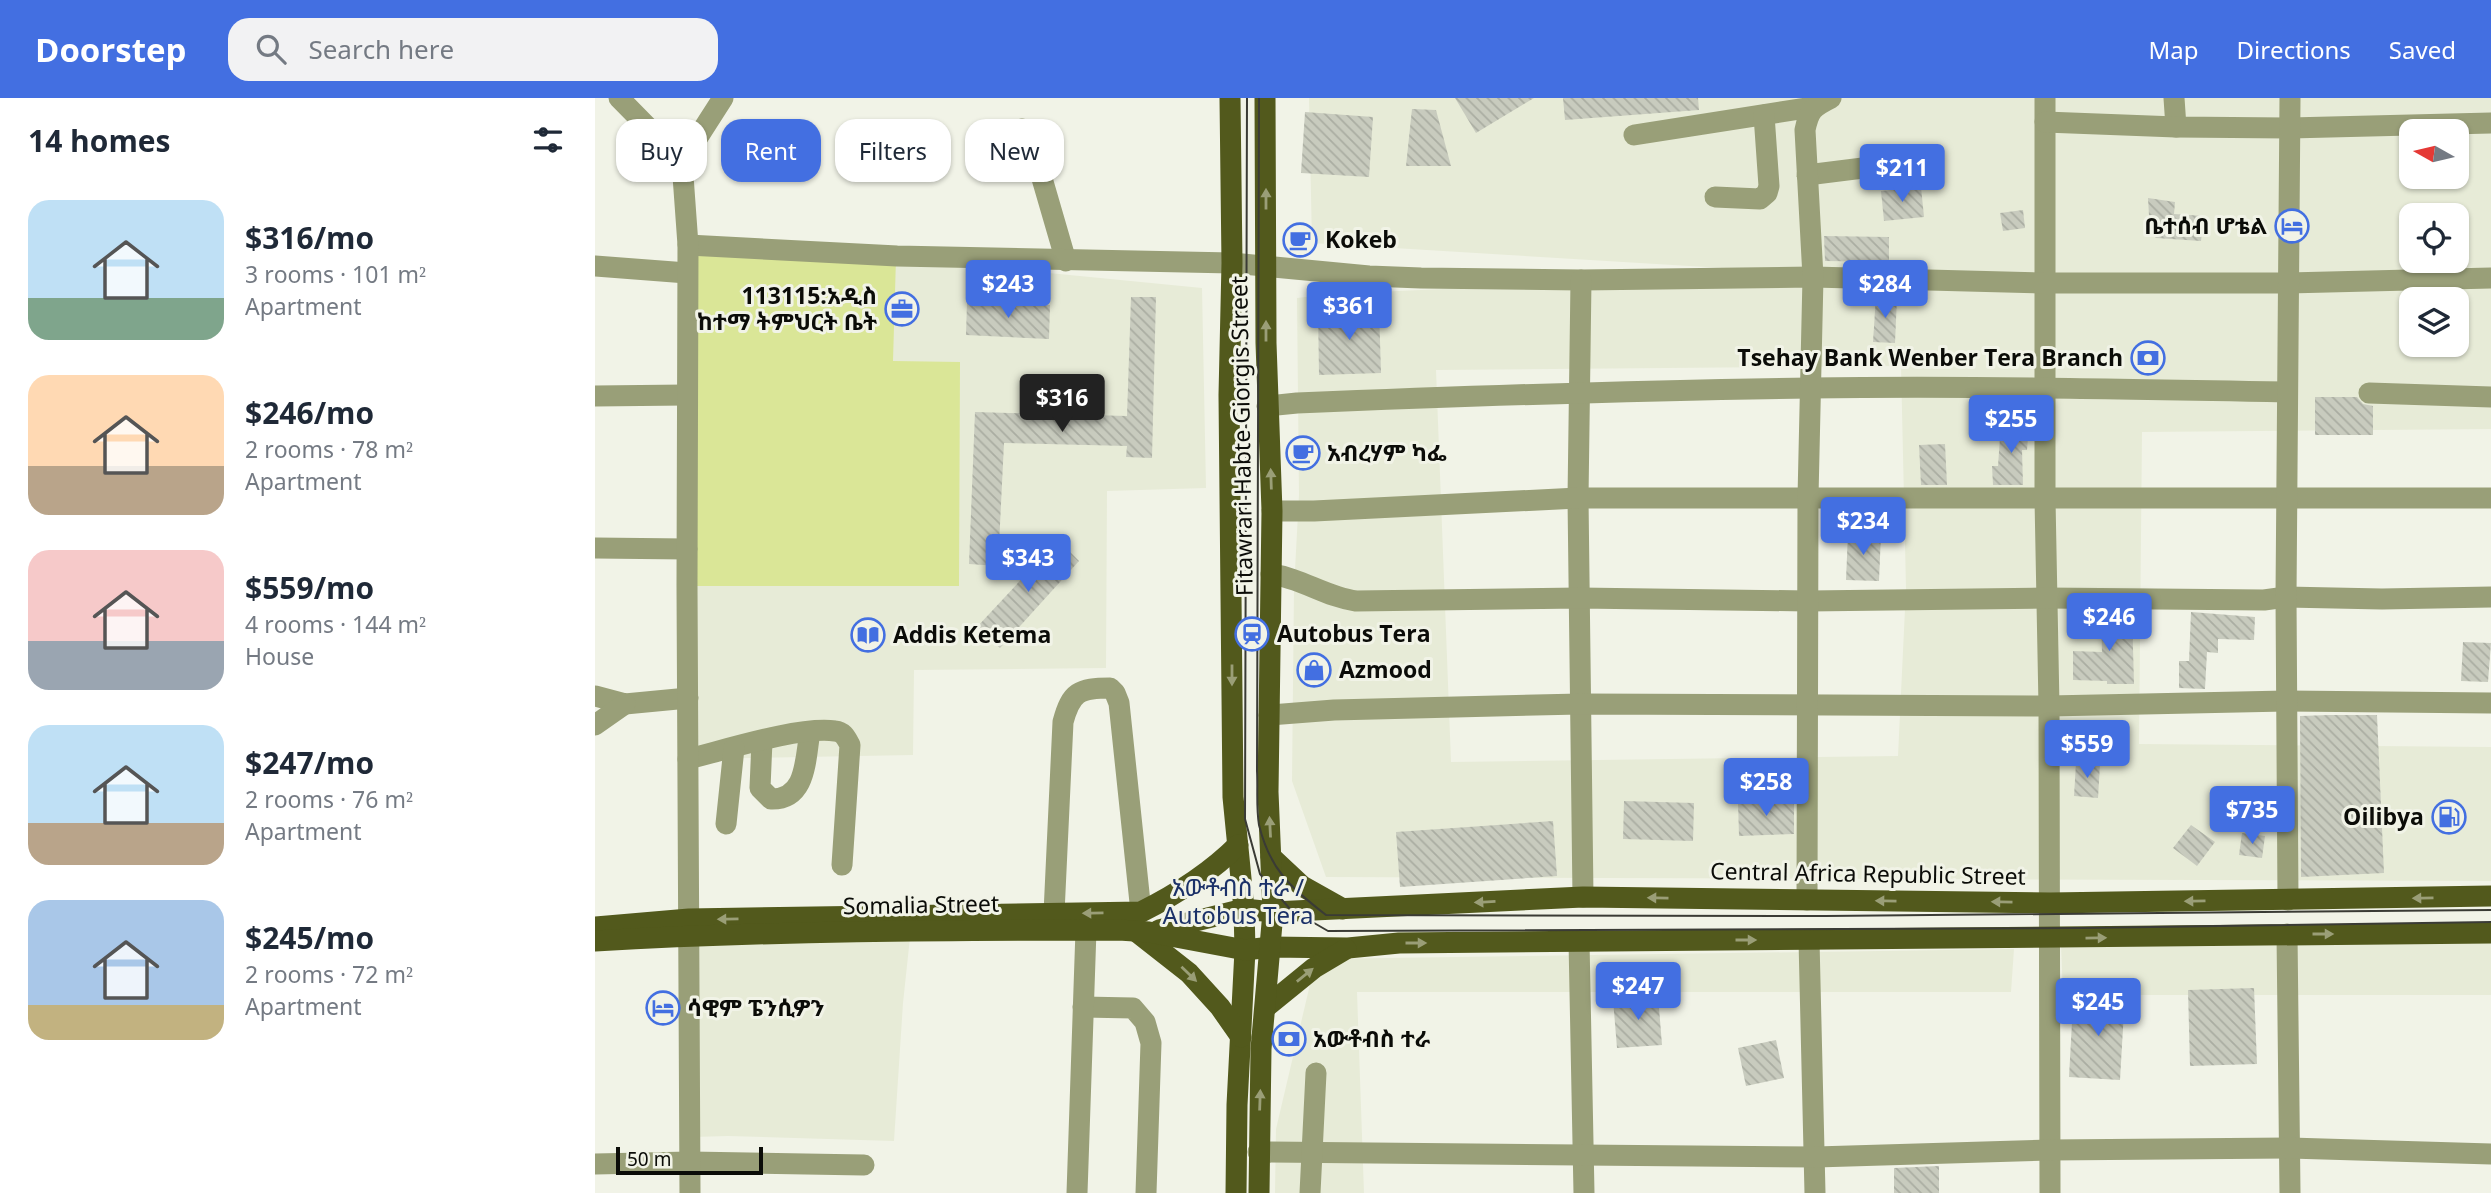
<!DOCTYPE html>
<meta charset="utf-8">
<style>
:root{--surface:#fff;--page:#f2f2f3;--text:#1f2937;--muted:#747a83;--accent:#436fe1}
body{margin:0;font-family:Georgia,"Noto Sans Ethiopic",serif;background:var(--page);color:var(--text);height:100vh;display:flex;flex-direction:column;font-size:26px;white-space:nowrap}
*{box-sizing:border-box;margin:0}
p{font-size:23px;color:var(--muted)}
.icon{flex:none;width:38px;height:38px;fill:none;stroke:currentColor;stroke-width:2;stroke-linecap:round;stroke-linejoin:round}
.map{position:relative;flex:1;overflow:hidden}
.sheet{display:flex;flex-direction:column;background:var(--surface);width:595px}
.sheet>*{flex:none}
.hud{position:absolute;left:21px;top:21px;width:665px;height:63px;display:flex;gap:14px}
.needle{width:46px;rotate:278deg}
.tools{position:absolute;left:1804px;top:21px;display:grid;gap:14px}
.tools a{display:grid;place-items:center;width:70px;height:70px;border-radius:14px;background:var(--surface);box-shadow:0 2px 5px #0004;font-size:35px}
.scale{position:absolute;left:21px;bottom:18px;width:147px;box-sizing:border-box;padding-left:7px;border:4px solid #0b0c08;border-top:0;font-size:19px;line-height:24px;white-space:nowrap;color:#0b0c08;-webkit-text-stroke:5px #f1f3e7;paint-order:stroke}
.price{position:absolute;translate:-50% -60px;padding:0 16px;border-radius:7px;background:var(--accent);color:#fff;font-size:23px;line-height:46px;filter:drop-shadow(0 2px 4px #0008)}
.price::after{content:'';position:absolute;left:50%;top:42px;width:21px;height:16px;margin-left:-10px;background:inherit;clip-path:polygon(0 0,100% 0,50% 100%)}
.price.selected{background:#222;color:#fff}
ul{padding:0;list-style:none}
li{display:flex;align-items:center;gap:21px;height:175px;padding:0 28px}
li span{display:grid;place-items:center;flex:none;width:196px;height:140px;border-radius:21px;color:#555}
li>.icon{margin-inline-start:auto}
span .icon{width:84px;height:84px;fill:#fffc;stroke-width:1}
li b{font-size:30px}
h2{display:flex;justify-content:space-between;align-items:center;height:84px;padding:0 28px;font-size:30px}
.pill{padding:0 24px;border-radius:21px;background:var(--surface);box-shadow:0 2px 5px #0004;font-size:24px;line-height:63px}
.pill.selected{background:var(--accent);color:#fff}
header{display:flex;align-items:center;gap:42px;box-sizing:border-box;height:98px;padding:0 35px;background:var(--accent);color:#fff}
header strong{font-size:33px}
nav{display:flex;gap:38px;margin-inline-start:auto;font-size:24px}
.search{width:490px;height:63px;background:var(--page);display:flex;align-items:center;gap:18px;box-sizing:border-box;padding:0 24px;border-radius:21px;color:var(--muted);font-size:26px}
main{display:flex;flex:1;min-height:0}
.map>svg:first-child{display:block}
.built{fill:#e7ebd7;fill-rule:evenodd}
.garden{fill:#dae697}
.building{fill:url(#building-back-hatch)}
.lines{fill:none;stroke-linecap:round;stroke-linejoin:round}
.minor{stroke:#999f78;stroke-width:21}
.major{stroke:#52591c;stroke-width:21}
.tram{stroke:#3a3b35;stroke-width:2}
.oneway{fill:#9a9e77}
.labels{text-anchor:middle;stroke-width:6;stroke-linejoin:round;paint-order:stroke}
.poi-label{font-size:23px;font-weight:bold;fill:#0b0c08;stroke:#f1f3e7;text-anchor:start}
.street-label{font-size:23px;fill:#0b0c08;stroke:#f1f3e7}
.neighbourhood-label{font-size:24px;fill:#1b3168;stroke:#f1f3e7}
</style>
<header>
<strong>Doorstep</strong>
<div class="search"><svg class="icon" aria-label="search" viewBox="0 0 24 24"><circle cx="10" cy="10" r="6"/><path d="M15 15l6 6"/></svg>Search here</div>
<nav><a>Map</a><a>Directions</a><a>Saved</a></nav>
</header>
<main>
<section class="sheet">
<h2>14 homes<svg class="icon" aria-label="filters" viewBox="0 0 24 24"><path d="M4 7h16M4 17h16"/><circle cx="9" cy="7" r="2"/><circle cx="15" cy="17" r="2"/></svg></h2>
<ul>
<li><span style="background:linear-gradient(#bfe0f5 70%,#7fa58c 0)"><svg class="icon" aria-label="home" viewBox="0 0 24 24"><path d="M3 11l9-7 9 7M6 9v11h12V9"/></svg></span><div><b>$316/mo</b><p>3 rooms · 101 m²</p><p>Apartment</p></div></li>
<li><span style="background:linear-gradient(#ffd9b3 65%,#b9a48a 0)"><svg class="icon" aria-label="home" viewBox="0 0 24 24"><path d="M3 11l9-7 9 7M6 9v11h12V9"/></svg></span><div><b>$246/mo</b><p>2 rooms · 78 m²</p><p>Apartment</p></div></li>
<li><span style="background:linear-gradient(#f6c9c9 65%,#9aa5b1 0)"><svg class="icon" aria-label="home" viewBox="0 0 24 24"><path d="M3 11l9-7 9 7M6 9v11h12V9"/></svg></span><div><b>$559/mo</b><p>4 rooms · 144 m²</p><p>House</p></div></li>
<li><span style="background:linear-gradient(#bfe0f5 70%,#b9a48a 0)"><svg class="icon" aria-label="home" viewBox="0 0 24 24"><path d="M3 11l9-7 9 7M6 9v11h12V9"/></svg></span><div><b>$247/mo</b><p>2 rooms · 76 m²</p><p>Apartment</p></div></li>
<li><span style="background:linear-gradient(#a9c7e8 75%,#c2b280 0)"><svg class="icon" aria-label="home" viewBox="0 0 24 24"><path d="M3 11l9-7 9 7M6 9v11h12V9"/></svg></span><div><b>$245/mo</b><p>2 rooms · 72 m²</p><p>Apartment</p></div></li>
</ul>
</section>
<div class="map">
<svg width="1896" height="1095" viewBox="0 0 1896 1095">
<defs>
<pattern id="building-back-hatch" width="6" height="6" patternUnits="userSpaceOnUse" patternTransform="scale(1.75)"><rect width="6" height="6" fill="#c8cbbe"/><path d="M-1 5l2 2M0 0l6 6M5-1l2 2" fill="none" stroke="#aaada2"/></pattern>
</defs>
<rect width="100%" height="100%" fill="#f1f3e7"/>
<g class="built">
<path d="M714,0H1896V331L1547,334L1544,646L1896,649V783L731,779L697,683L699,491L704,397L702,200L737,196L1209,175L717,145ZM1816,33H1862V79H1816ZM1816,117H1862V163H1816ZM1816,201H1862V247H1816ZM1306,268L1311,490L1303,658L856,664L841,272Z"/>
<path d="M301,160L607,190L611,390L512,393L511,570L319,572L318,657L95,661L94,488Z"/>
<path d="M316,830L308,905L299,1043L133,1038L98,1039L97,836Z"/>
<path d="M1896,842V897H1468L1466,846Z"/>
<path d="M1419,851L1416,894H762L769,1095H680L681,1031L721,861Z"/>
</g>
<path class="garden" d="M97,150L301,160L298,263L365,264L364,488H94Z"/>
<g class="building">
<path d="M860,0H939L881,35Z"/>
<path d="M968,0H1103L1104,12L970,22Z"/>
<path d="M817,11L841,12L856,68H811Z"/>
<path d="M710,14L778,19L774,79L706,75Z"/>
<path d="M1326,89L1329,119L1289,123L1286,93Z"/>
<path d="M1553,100L1580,104L1579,116L1609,118L1606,143L1561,140L1555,135Z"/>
<path d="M1428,112L1430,130L1408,133L1405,115Z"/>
<path d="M1229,138L1294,139V164L1230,163Z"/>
<path d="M1281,198L1302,199L1300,245L1278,244Z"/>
<path d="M536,199H561L557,360L531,359L532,348L409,345L403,468L374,466L380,314L532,318Z"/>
<path d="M372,204L455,207L454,241L371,237Z"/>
<path d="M784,210L786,275L724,277L723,212Z"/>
<path d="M1720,299H1762L1768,306L1778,308V337H1720Z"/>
<path d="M1406,325L1434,327L1432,352H1427L1428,387H1398L1397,368H1403Z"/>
<path d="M1350,346L1352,387H1326L1324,347Z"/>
<path d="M1253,435L1286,436L1284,483L1251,482Z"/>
<path d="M463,442L484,463L405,550L382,529Z"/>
<path d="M1506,514H1537L1539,586H1512V583L1478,582V553L1507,554Z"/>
<path d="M1596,514L1660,519L1659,542L1623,541V555L1612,554L1610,591L1584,590V563H1594Z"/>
<path d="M1868,544L1896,545L1893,584L1866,583Z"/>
<path d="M1734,617H1782L1789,775L1706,779L1705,618Z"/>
<path d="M1481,665L1505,666L1503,700L1479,698Z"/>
<path d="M1029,703L1099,705L1098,743L1028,741Z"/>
<path d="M1199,703V736L1144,738L1143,704Z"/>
<path d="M958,723L962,778L805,789L801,734Z"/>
<path d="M1596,727L1620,744L1602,768L1578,750Z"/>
<path d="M1647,735L1670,738L1667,760L1644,757Z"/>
<path d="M1659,890L1662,966L1595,968L1593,892Z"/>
<path d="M1502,895L1530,896L1525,982L1474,979L1477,924L1483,911L1492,899Z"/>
<path d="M1063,897L1067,947L1022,950L1018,901Z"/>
<path d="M1181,942L1189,980L1151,988L1143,950Z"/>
<path d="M1344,1068V1095H1299V1070Z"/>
</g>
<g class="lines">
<g class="minor">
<path d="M24,0L87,64"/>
<path d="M1450,0V401L1454,608L1455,1095"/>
<path d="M1579,0L1581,29"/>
<path d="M1450,24L1581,29L1695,30L1896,25"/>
<path d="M427,31L446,77L471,163"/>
<path d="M1039,37L1218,9"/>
<path d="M1212,77L1276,69"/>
<path d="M1120,99L1165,101L1172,95L1174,88L1169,17"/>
<path d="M93,147L302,158L637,165L774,178L826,180L986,182L1218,179L1450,185H1693L1896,180"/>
<path d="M0,168L92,175"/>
<path d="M986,182L983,400L988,799"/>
<path d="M1774,295L1896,299"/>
<path d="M0,298L91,297"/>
<path d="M672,308L702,305C873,298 1044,292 1215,290C1374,288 1533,291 1692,294"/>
<path d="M677,413H719L983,400H1896"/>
<path d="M0,450L92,451"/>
<path d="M676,476C706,480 731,499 761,503L984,500L1213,503L1451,500L1669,502L1691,499L1787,501L1896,499"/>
<path d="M0,598L30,606L93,600"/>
<path d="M674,617L739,612L985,606L1454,608L1691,603L1896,605"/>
<path d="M0,627L30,606"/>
<path d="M167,643L165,690L176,701C212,702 210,661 215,634"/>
<path d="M93,661C130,652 204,628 240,633C249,634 251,640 255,647L247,767"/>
<path d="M131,726L139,650"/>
<path d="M1212,802L1213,399L1218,179L1210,32C1214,12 1218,9 1236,0"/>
<path d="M1693,802L1691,499L1695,0"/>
<path d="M459,815L468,624C476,594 484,590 515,590L520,595L524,605L546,814"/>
<path d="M1692,836L1695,1095"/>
<path d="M1214,842L1220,1095"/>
<path d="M984,843L989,1095"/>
<path d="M488,909L538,910L550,924L556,945L551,1095"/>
<path d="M663,1054L1221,1059L1455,1052L1695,1050L1896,1056"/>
<path d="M0,1066L95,1064L269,1067"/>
<path d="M95,1095L92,487L93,147L87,64L128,0"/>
<path d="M482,1095L491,832"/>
<path d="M715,1095L721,975"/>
</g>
<g class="major">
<path d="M635,0L637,165L634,297L638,699L649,811L650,852L642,1007L641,1095"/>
<path d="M676,759L707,788L748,811"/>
<path d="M0,829L94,821L546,814C582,796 614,776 643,747"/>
<path d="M564,832L649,811L678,814L988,799L1455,805L1896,798"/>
<path d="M543,835L594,875L625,909L646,939"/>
<path d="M0,843C174,833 349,832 524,832L554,834L650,852L676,849L753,850L804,845L1896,835"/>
<path d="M671,909L719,870L751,851"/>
<path d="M664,1095L666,951L678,814L673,694L677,413L671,245L670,0"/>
</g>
<g class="tram">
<path d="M652,0L650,721L665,776L695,811L733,833L1487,830L1896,824"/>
<path d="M664,0L662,673C663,690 661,710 664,727C675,772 696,790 731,817L1231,818L1896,812"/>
</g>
</g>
<defs><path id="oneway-solid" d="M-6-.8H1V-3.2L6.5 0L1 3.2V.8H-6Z" transform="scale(1.75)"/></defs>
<g class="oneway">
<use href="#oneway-solid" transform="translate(671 101) rotate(-90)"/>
<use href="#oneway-solid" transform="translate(671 233) rotate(-90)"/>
<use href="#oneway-solid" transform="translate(676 381) rotate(-92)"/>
<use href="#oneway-solid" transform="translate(637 577) rotate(90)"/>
<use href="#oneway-solid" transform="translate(675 729) rotate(-93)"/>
<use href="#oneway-solid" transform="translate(1063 800) rotate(-179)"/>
<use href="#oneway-solid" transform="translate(1828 800) rotate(179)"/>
<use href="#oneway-solid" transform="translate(1291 803) rotate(-179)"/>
<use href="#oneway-solid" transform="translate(1600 803) rotate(179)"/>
<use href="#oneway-solid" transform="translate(890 804) rotate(177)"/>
<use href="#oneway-solid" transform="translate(1407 804) rotate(-179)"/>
<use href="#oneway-solid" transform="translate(498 815) rotate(179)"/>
<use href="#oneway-solid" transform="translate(133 821) rotate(179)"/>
<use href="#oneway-solid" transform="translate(1728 836)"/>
<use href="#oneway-solid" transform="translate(1501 840) rotate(-1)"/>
<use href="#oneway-solid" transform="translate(1151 842)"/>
<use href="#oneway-solid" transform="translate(821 845)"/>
<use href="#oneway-solid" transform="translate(594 876) rotate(44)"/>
<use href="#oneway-solid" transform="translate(710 877) rotate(-39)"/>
<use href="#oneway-solid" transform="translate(665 1002) rotate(-88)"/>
</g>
<defs>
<symbol id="hotel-ring" viewBox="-11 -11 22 22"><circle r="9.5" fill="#f1f3e7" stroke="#436fe1" stroke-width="1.5"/><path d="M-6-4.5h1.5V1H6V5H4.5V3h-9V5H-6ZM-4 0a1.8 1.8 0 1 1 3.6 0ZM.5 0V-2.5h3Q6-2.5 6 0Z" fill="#436fe1"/></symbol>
<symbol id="cafe-ring" viewBox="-11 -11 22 22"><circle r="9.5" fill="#f1f3e7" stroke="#436fe1" stroke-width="1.5"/><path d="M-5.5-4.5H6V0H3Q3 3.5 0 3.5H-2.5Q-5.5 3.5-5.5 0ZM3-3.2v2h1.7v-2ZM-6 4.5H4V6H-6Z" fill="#436fe1"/></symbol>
<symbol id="office-ring" viewBox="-11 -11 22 22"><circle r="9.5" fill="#f1f3e7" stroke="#436fe1" stroke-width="1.5"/><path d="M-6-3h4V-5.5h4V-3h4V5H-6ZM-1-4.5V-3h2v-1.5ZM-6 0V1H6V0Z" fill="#436fe1"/></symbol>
<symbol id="bank-ring" viewBox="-11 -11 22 22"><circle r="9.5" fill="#f1f3e7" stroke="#436fe1" stroke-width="1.5"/><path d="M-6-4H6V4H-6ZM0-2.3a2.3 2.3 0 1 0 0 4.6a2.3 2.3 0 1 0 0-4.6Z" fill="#436fe1"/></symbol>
<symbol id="station-ring" viewBox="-11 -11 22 22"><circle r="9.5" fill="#f1f3e7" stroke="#436fe1" stroke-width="1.5"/><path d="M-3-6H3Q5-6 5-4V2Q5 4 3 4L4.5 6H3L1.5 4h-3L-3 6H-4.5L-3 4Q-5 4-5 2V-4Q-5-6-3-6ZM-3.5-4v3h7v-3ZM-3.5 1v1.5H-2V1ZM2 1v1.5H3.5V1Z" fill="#436fe1"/></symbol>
<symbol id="library-ring" viewBox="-11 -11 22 22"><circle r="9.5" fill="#f1f3e7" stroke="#436fe1" stroke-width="1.5"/><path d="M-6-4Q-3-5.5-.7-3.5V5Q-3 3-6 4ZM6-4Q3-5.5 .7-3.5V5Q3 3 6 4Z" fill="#436fe1"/></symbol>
<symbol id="shop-ring" viewBox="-11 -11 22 22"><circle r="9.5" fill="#f1f3e7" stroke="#436fe1" stroke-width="1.5"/><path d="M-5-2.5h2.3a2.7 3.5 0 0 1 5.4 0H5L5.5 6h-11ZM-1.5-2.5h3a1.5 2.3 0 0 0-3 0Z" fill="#436fe1"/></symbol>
<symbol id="fuel-ring" viewBox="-11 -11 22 22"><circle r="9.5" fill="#f1f3e7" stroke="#436fe1" stroke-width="1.5"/><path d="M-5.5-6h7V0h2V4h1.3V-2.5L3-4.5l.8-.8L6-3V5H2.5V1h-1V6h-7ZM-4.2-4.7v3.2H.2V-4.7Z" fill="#436fe1"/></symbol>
</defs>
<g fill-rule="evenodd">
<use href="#hotel-ring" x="1678" y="109" width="38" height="38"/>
<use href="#cafe-ring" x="686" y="123" width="38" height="38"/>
<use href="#office-ring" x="288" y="192" width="38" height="38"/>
<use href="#bank-ring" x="1534" y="241" width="38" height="38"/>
<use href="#cafe-ring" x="689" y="336" width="38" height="38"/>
<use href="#station-ring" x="638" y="517" width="38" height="38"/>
<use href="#library-ring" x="254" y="518" width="38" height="38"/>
<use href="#shop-ring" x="700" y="553" width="38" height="38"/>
<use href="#fuel-ring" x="1835" y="700" width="38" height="38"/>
<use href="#hotel-ring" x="49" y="891" width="38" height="38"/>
<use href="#bank-ring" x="675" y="922" width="38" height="38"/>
</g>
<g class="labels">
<g class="poi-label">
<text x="1672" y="136" text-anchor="end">ቤተሰብ ሆቴል</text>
<text x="730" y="150">Kokeb</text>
<text x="282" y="206" text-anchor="end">113115:አዲስ<tspan x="282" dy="26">ከተማ ትምህርት ቤት</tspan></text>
<text x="1528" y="268" text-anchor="end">Tsehay Bank Wenber Tera Branch</text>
<text x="732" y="363">አብረሃም ካፌ</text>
<text x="682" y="544">Autobus Tera</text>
<text x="298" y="545">Addis Ketema</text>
<text x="744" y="580">Azmood</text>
<text x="1829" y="727" text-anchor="end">Oilibya</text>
<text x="92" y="918">ሳዊም ፔንሲዎን</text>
<text x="718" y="949">አውቶብስ ተራ</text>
</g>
<g class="street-label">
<text transform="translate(647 338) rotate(-91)" y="8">Fitawrari Habte Giorgis Street</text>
<text transform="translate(1273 776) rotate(1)" y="8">Central Africa Republic Street</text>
<text transform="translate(326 807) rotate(-1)" y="8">Somalia Street</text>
</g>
<g class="neighbourhood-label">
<text x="643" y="798">አውቶብስ ተራ /<tspan x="643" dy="28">Autobus Tera</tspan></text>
</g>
</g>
</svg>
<div class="tools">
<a><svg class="needle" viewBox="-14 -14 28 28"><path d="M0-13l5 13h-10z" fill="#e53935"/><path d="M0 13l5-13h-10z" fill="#747a83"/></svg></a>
<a><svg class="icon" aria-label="locate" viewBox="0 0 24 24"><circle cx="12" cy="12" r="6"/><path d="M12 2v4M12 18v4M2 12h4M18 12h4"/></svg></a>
<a><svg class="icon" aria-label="layers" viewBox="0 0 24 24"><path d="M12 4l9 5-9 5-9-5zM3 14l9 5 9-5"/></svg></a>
</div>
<div class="scale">50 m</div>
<b class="price" style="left:1307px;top:106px">$211</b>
<b class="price" style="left:413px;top:222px">$243</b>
<b class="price" style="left:1290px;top:222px">$284</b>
<b class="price" style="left:754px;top:244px">$361</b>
<b class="price selected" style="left:467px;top:336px">$316</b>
<b class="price" style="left:1416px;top:357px">$255</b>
<b class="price" style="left:1268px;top:459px">$234</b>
<b class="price" style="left:433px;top:496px">$343</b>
<b class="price" style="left:1514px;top:555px">$246</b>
<b class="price" style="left:1492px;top:682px">$559</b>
<b class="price" style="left:1171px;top:720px">$258</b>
<b class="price" style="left:1657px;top:748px">$735</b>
<b class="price" style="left:1043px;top:924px">$247</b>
<b class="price" style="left:1503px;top:940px">$245</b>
<div class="hud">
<a class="pill">Buy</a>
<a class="pill selected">Rent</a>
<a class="pill">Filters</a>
<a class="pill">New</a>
</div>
</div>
</main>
